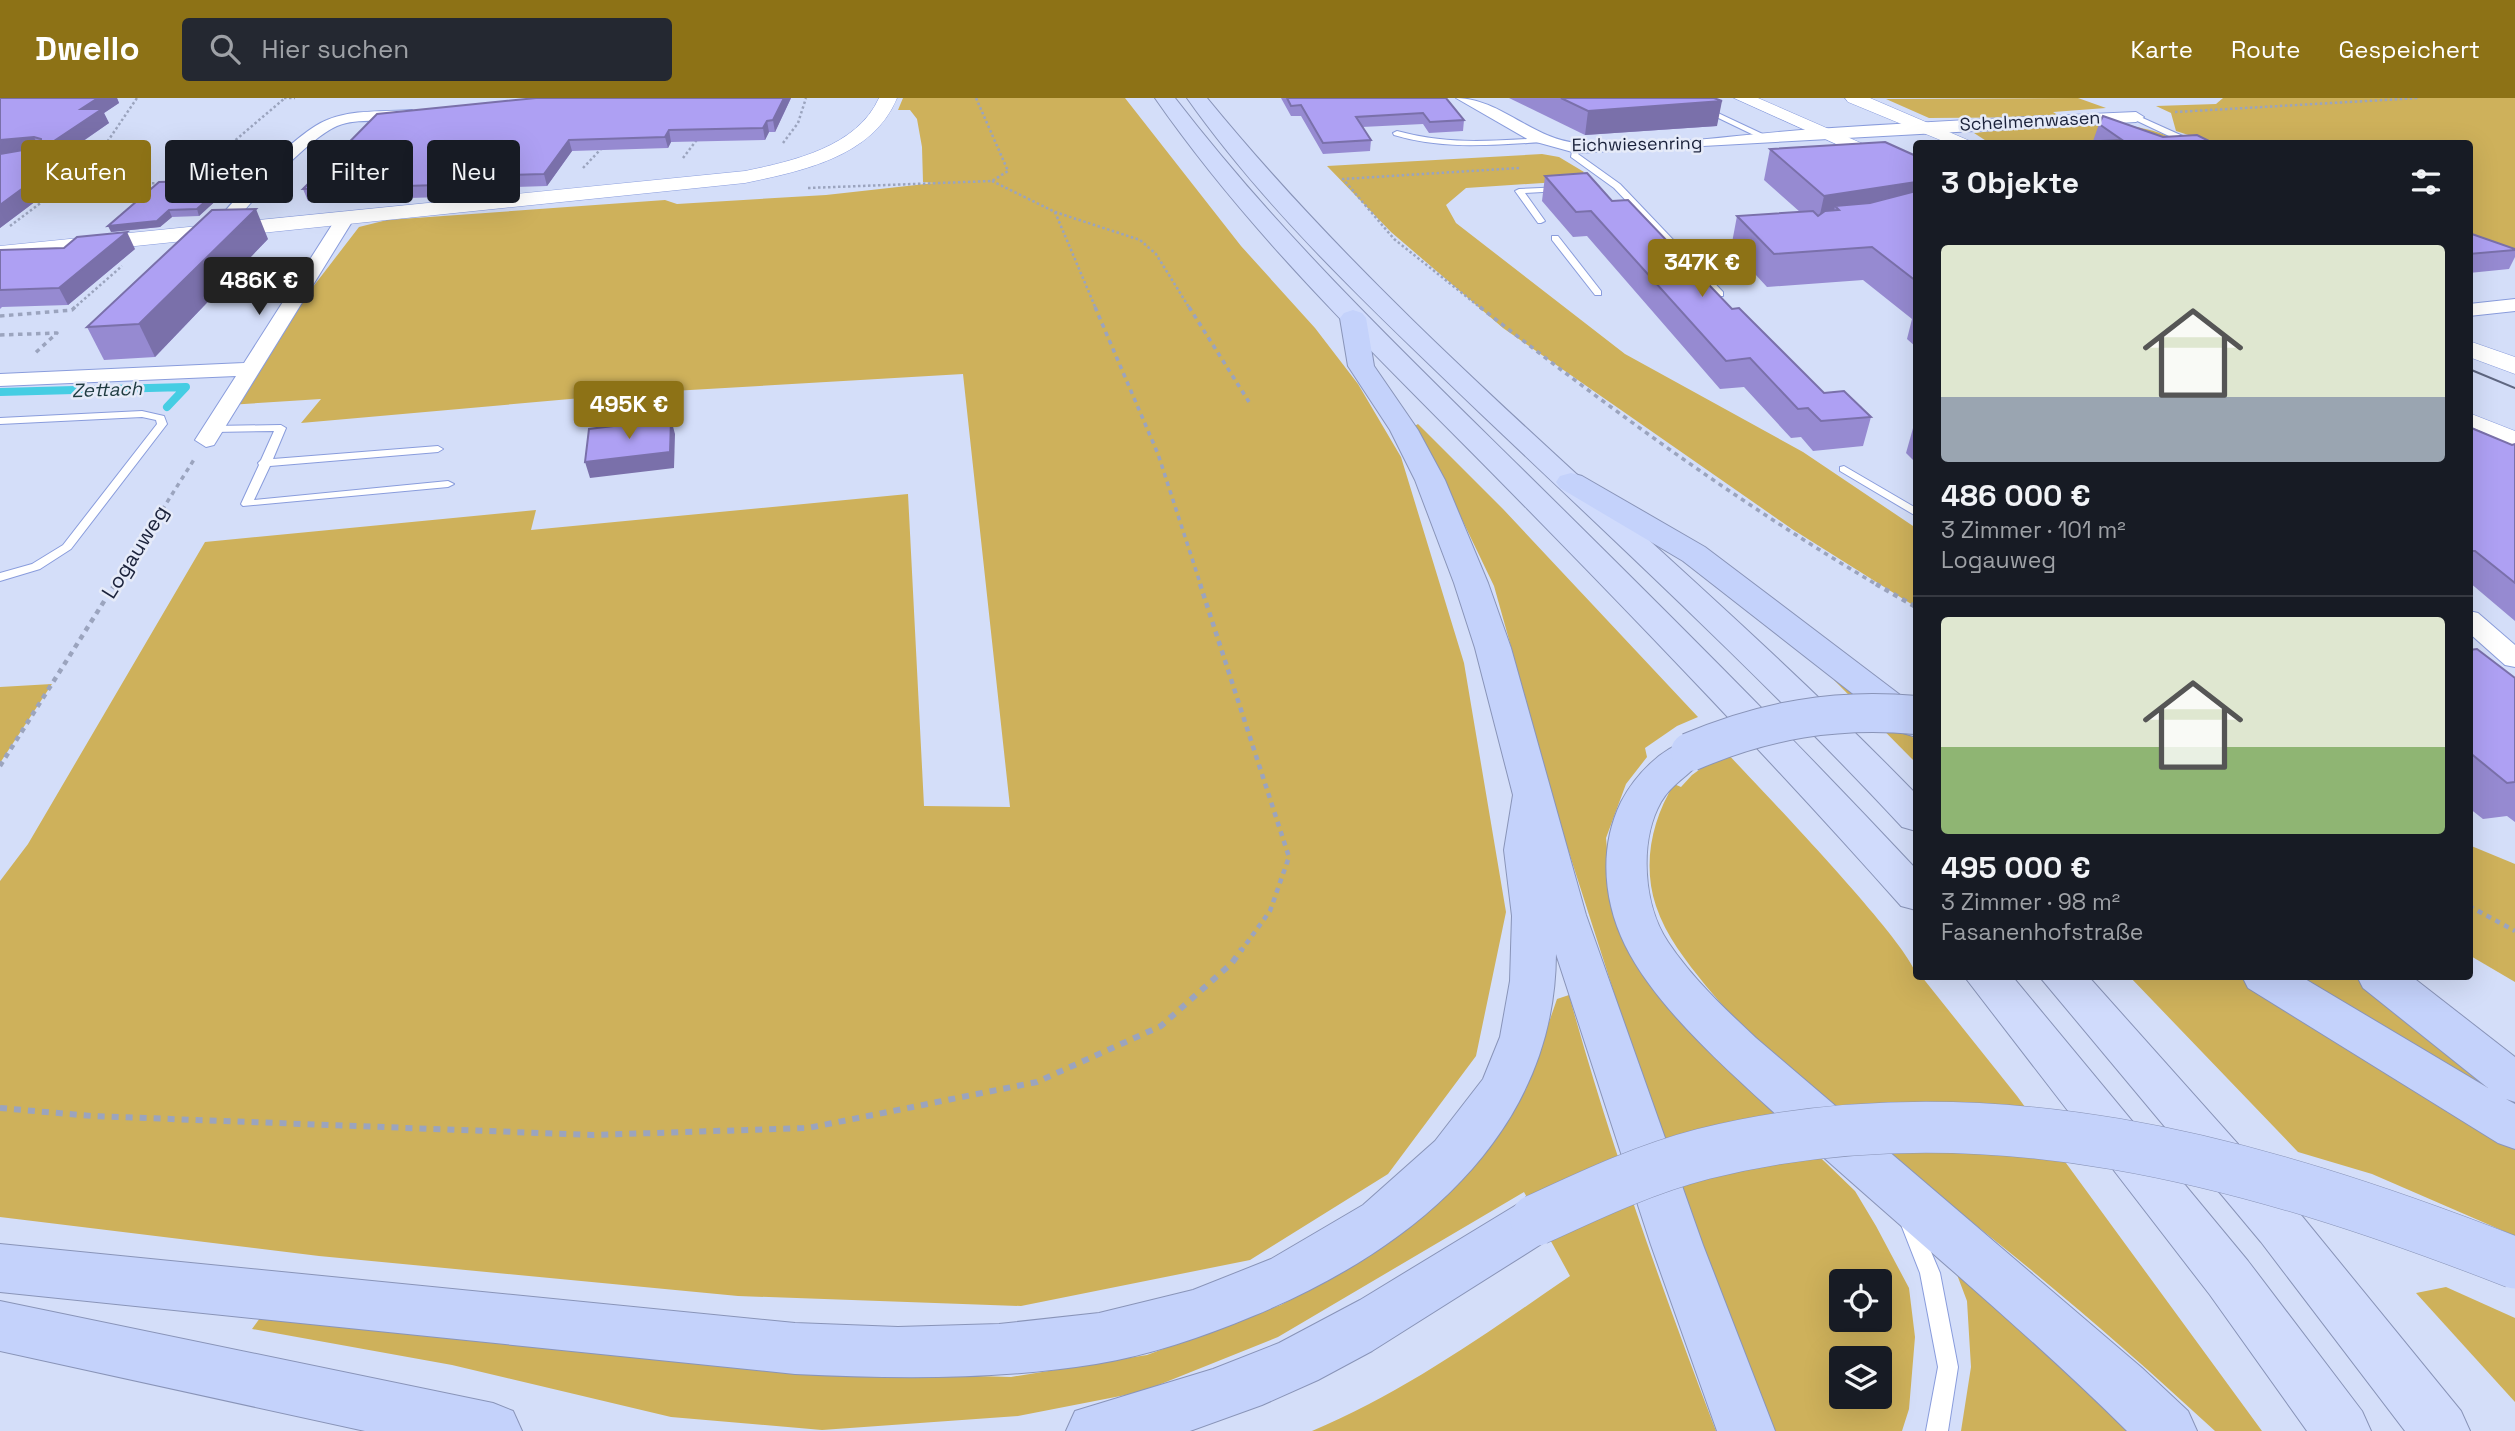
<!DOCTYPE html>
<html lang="de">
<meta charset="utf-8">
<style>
:root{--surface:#171b24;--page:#242831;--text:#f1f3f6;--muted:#9ea1a6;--line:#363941;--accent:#8d7216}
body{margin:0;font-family:"Space Grotesk",sans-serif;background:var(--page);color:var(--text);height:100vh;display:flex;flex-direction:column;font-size:26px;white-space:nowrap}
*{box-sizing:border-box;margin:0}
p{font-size:23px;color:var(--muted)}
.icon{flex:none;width:38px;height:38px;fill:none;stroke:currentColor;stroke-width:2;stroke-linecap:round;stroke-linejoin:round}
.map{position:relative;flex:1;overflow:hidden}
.details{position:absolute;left:1913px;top:42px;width:560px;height:840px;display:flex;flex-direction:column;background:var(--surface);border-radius:7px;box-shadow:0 7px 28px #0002}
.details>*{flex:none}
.hud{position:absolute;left:21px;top:42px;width:665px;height:63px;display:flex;gap:14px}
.controls{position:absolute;left:1829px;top:1171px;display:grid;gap:14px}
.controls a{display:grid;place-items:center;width:63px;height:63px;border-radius:7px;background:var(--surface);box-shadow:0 7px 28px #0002;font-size:35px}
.price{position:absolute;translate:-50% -60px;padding:0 16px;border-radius:7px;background:var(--accent);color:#fff;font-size:23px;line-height:46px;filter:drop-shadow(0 2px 4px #0008)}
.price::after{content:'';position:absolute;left:50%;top:42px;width:21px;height:16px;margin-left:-10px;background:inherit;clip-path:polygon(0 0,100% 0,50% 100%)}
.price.selected{background:#222;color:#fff}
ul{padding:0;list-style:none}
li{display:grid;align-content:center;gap:14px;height:371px;padding:0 28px}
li+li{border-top:2px solid var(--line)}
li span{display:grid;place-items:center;height:217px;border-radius:7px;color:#555}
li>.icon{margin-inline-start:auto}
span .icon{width:126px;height:126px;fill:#fffc;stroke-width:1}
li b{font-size:30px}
h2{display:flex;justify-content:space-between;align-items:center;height:84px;padding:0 28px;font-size:30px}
.tag{padding:0 24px;border-radius:7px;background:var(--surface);box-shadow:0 7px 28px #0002;font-size:24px;line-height:63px}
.tag.selected{background:var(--accent);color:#fff}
header{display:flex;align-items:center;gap:42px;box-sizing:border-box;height:98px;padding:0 35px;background:var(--accent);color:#fff}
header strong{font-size:33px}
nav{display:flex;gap:38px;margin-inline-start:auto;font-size:24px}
.search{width:490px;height:63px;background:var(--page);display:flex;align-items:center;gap:18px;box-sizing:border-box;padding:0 24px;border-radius:7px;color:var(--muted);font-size:26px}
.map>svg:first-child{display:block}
.green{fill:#ceb15b;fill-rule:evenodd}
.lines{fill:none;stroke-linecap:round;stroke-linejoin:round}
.stream{stroke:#45cde3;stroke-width:8}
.service-casing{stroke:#899cdc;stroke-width:2}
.minor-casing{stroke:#899cdc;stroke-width:2}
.tertiary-casing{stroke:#899cdc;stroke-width:1}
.trunk-casing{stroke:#8994b8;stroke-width:2}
.motorway-casing{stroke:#8994b8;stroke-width:2}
.path-far3{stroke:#9ba4be;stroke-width:2.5;stroke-dasharray:2.5 2.5;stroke-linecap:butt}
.path-far2{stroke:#9ba4be;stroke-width:3.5;stroke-dasharray:4.5 4.5;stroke-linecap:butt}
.path-far1{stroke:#9ba4be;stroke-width:4.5;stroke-dasharray:5 5;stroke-linecap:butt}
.path{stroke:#9ba4be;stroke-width:6;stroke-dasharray:7 7;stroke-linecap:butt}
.service{fill:#fff;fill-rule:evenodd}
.minor{fill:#fff;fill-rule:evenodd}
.tertiary{fill:#fff;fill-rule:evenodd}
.trunk{fill:#d0dbfc;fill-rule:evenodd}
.motorway{fill:#c4d2fb;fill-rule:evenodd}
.tram{stroke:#5f6781;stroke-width:2}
.motorway-bridge-far1-casing{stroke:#8994b8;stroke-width:40;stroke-linecap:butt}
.motorway-bridge-casing{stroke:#8994b8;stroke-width:52;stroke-linecap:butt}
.motorway-bridge-far1{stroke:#c4d2fb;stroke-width:38}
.motorway-bridge{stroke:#c4d2fb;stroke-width:51}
.wall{fill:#968ad1}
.shaded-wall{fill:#7a70aa}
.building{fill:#aea0f3;stroke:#7a70aa;stroke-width:2}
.labels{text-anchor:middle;stroke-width:5;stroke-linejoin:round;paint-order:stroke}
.far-street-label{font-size:18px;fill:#1b223b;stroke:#e6ebf9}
.far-water-label{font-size:19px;font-style:italic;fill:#203c41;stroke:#e6ebf9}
.street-label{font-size:21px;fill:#1b223b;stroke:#e6ebf9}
</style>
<header>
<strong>Dwello</strong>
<div class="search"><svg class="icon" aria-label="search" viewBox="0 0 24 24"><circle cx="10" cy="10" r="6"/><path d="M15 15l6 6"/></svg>Hier suchen</div>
<nav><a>Karte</a><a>Route</a><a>Gespeichert</a></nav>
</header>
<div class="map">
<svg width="2515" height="1333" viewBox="0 0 2515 1333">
<rect width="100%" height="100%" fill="#d4def9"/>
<g class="green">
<path d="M903,0H1125L1241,148L1315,230L1358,286L1401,359L1464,565L1506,814L1476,958L1388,1076L1250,1162L1021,1208L738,1198L319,1158L0,1119V783L28,746L205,444L536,412L531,432L908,396L924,708L1010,709L963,276L638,295L301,325L321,301L228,307L256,263L359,129L387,122L665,102L677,106L826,97L934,85L923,84L922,49L917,21L910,12H898Z"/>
<path d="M2078,0L2106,10L2053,14L2061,19L1929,20L1886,1Z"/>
<path d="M2223,0H2515V155L2469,138V46L2213,45L2176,33L2171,15L2156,8L2216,6Z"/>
<path d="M2078,24C2115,24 2151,28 2183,45L1991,46L1974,35Z"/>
<path d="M1542,56L1559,59L1584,74L1573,83L1466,90L1446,107L1456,125L1625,256L1803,354L1916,430V509L1792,431L1503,230L1391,134L1327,68Z"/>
<path d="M1418,326L1503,411L1698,619L1677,628L1645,650L1647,659L1626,686L1606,740L1610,788L1759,1000L1855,1093L1876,1128L1909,1190L1915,1239L1909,1311L1902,1333H1772L1650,1007L1566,745L1494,488L1433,361L1413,329ZM1841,1183H1880V1222H1841ZM1841,1260H1880V1298H1841Z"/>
<path d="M1840,581L1916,642V665L1834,582Z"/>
<path d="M52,586L0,665V589Z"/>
<path d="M1725,653C1753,683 1916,852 1916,878L1922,879L2017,998L2262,1333H2215C2146,1269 2076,1208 2003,1149C1902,1067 1790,989 1706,888C1686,863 1666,838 1656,808C1642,766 1652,722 1674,686L1681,689L1692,677Z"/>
<path d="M2469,747L2515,766V884L2469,857Z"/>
<path d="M2130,879H2240L2515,1049V1138L2372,1076L2298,1054Z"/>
<path d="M2289,879H2357L2515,1006V1014Z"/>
<path d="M1569,897C1610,1045 1661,1189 1716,1333H1312C1405,1294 1487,1235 1570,1178L1524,1094L1278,1239L1141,1294L1018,1318L822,1332L671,1319L452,1267L252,1231L260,1220L799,1273L1011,1279L1147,1257L1281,1207L1387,1146L1464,1080L1526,991L1557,901Z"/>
<path d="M1953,1166L2142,1333H1961L1971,1269L1967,1203Z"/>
<path d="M2446,1189L2515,1220V1304L2416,1195Z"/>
</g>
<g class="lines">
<path class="stream" d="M0,294L186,289L167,309"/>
<defs>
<g id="service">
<path d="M1677,0H1686L1769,39L1762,41Z"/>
<path d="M2136,17L2196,44V46H2186L2133,21Z"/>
<path d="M1397,33C1448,47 1491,43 1543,40L1547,42L1543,44C1492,47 1444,52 1394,37L1393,35Z"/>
<path d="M1573,48H1579L1578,56L1620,86L1723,194V198H1717L1614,90L1571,59Z"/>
<path d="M1563,89L1564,91L1560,93L1525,95L1545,123L1541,125H1538L1515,93L1519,91Z"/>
<path d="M1552,138H1558L1601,193V197H1595L1552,142Z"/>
<path d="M142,313L164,318L167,326L71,451L40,471L0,483V475L32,466L63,447L157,326L156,322L142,319L0,326V320Z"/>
<path d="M281,327L286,330L273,361L438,348L443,351L438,354L270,368L254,402L448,383L454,386L448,389L243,408L241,406L259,367L258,365L261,362L274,333L213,334L208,331L213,328Z"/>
<path d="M1844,368L1916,410V418L1840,373V369Z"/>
<path d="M1909,1116L1916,1118L1940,1175L1958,1269L1948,1333H1926L1938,1269L1920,1175L1900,1124L1902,1118Z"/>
</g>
<g id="minor">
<path d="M1456,0C1500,0 1533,42 1578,45C1652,50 1728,38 1801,32C1913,24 2024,19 2136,14L2144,19L2136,24L1576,55L1529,42Z"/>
<path d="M412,12L420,17L417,20C392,27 362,18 337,28C307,41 246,108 225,136H213L210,132C230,104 296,34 327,22C353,11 385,14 412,12Z"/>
<path d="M346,114L355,119L214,347L206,349L195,342L236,278L0,288V276L244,265L337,119Z"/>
<path d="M2515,201V213L2469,218V206Z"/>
<path d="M2469,513L2478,515L2515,547V569L2505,567L2469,535Z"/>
</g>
<g id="tertiary">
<path d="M879,0H897C873,59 802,73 745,85L0,162V148L745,73C793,63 857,49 879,0Z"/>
<path d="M1734,0H1758L1916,69V82Z"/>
<path d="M1845,0H1870L1977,46H1950L1848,4Z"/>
<path d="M2469,243L2515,259V276L2469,259Z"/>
<path d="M2469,315L2515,333V351L2469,333Z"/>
</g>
<g id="trunk">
<path d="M1155,0H1175C1278,134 1399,250 1520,369C1654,501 1787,633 1916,771V812L1901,808C1771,662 1636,521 1499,382C1379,260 1253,141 1155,0Z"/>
<path d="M1187,0H1207C1417,257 1686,459 1916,696V733L1902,729C1767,584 1622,450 1479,314C1377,216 1269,116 1187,0Z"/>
<path d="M1964,878H2012L2248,1163L2362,1313L2371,1333H2307L2210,1197Z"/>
<path d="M2039,878H2088L2297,1112L2461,1313L2470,1333H2405L2261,1144Z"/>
</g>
<g id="motorway">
<path d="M1353,212L1362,215L1366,220L1374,268L1418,332L1445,382L1488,485L1511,550L1586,817L1703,1147L1775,1333H1717L1651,1147L1556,856C1555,1039 1408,1154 1253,1218C1203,1239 1150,1257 1096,1266C996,1282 897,1281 795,1276L0,1194V1146L795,1225L898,1229L999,1226L1099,1215L1193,1192L1271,1161L1363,1107L1435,1043L1483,981L1500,939L1510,883L1512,818L1504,752L1513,697L1475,550L1454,485L1415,382L1390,332L1348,268L1340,220L1344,215Z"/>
<path d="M1571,375L1582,378L1705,449L1916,609V639L1903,635L1683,463L1560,390L1556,384L1560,378Z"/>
<path d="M1690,642L1703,645L1709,654C1696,674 1673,683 1661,704C1639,743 1643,807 1668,844C1692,880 1725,911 1756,940L2142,1270L2188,1313L2197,1333H2127C2020,1227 1903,1132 1792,1031C1738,981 1658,914 1625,847C1603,802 1599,749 1621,704C1635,677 1661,650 1690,642Z"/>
<path d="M2242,878H2300L2488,990L2363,890L2357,878H2411L2515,959V1004L2506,1001L2515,1006V1051L2498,1045L2248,890Z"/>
<path d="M1536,1100L1554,1106L1562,1122L1554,1138L1372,1253L1318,1282L1262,1307L1190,1333H1066L1075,1313L1213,1271L1279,1245L1360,1202L1518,1106Z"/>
<path d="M0,1203L493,1305L513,1313L522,1333H365L0,1253Z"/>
</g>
</defs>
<use href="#service" class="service-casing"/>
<use href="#minor" class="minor-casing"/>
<use href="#tertiary" class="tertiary-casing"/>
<use href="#trunk" class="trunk-casing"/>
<use href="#motorway" class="motorway-casing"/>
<g class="path-far3">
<path d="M284,0H295"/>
<path d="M2175,14L2419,0"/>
<path d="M783,45L798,25L806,0"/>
<path d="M99,56L137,0"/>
<path d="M683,60L699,39"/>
<path d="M68,68L91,66"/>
<path d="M583,70L601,51"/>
<path d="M992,83L1055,114L1140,142L1156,156L1190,211"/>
<path d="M186,84L285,0"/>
<path d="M62,88L162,85"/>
<path d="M808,90L992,83L1008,73L976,0"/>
<path d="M1055,114L1096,211"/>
<path d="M10,128L92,66L99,56L65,59"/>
<path d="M73,211L122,168"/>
<path d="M1482,211L1394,141L1343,81L1519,70"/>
</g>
<g class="path-far2">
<path d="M1095,209L1158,356L1201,488"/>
<path d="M1189,209L1249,304"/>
<path d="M1480,209C1607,309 1740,406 1879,488"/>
<path d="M0,218L72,212L75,209"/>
<path d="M0,237L57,235L33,257"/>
<path d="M114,488L195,360"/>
</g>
<g class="path-far1">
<path d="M1200,486L1289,759L1270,813L1241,853"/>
<path d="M1876,486L1916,509"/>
<path d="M0,668L115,486"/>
<path d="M2469,808L2515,833"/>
</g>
<path class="path" d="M0,1010L92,1018L593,1037L808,1030L1037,984L1161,928L1232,865L1242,851"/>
<use href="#service" class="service"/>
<use href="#minor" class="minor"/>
<use href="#tertiary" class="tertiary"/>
<use href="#trunk" class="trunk"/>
<use href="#motorway" class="motorway"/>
<g class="tram">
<path d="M1940,44L1944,46"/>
<path d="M2469,271L2515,290"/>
</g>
<defs>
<path id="motorway-bridge-far1" d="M1690,654C1765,622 1835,610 1916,617"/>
<path id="motorway-bridge" d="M1536,1122C1590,1097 1645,1071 1703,1056C1982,986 2254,1063 2515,1165"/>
</defs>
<use href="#motorway-bridge-far1" class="motorway-bridge-far1-casing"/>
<use href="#motorway-bridge" class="motorway-bridge-casing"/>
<use href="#motorway-bridge-far1" class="motorway-bridge-far1"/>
<use href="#motorway-bridge" class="motorway-bridge"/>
</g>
<g class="wall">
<path d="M0,0H117L119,5L104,15L109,25L62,58L68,57L76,73L0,130Z"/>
<path d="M791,0L775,34H769L765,42L671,44L668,50L572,53L547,88L450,91L443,99L308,103L303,91Z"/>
<path d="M1281,0H1446L1464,22L1463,33L1429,35L1423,26L1362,29L1371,42L1370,53L1323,56L1301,18H1291Z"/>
<path d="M1509,0H1714L1717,28L1585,37Z"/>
<path d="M2099,26L2163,39L2094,43H2093Z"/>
<path d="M1770,51L1916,58V249L1907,241L1912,221L1863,182L1767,189L1731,150L1737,118L1800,114L1764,82Z"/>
<path d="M1545,78L1612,103L1824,295L1871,319L1863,348L1813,353L1801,339L1791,340L1744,289L1720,291L1587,138L1573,139L1542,103Z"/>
<path d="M229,82L232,88L199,118L172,119L160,129L111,134Z"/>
<path d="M2469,135L2515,151V159L2509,171L2469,175Z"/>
<path d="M268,141L155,259L104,262L87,229Z"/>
<path d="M135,151L68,207L2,209L0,211V152Z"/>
<path d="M1915,323H1916V365L1906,355Z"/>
<path d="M2469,328L2512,347L2515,346V523L2469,484Z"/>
<path d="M2469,552L2515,580V724L2507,718L2483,721L2469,710Z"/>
</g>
<g class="shaded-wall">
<path d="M98,0H117L119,5L104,15L109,25L38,74L0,58V42L34,39L40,52L81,11Z"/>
<path d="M784,0H791L775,34L773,22Z"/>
<path d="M1722,3L1717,28L1585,37L1588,13Z"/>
<path d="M767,23L769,34L765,42L763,30Z"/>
<path d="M669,32L671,44L668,50L665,39Z"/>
<path d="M569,42L572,53L547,88L544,76Z"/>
<path d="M68,57L76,73L0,130V107Z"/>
<path d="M446,79L450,91L443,99L439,87Z"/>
<path d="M229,82L232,88L199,118L197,111Z"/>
<path d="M1916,84V114L1839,112L1835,108L1831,128L1817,130L1824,98Z"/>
<path d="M256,111L268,141L155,259L139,226Z"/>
<path d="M169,112L172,119L160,129L111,134L108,128Z"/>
<path d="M127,134L135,151L68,207L59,190Z"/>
<path d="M671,321L675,336L674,370L590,380L585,364Z"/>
</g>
<g class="building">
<path d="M0,0H98L81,11H102L30,59L68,57L0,107V56L41,49V41L34,39L0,42Z"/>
<path d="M536,0H784L773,22L767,23L763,30L669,32L665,39L569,42L544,76L446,79L439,87L303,91L377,16Z"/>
<path d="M1287,0H1446L1464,22L1430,24L1423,15L1356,19L1371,42L1323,45L1301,7L1291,8Z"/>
<path d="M1561,0H1714L1722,3L1588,13Z"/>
<path d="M2103,18L2163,39L2197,37L2215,46L2058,45L2122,42L2099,26Z"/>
<path d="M1885,44L1916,58V84L1824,98L1770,51Z"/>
<path d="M1587,75L1612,103L1628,102L1732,211L1739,210L1824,295L1844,293L1871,319L1821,323L1808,310L1798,311L1750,260L1726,263L1591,113L1576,114L1545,78Z"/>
<path d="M229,82L197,111L169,112L157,123L108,128L159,84Z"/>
<path d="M1916,93V183L1872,149L1774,156L1737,118L1813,113L1818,118L1825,113L1839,112L1835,108L1870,105Z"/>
<path d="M256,111L139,226L87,229L212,112Z"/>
<path d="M127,134L59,190L0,192V152L64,150L77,139Z"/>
<path d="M2469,135L2515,151V152L2469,156Z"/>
<path d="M671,321L670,354L585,364L589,331Z"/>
<path d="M2469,329L2512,347L2515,346V485L2475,453H2469Z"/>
<path d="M2477,551L2515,580V684L2507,685L2469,654V552Z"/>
</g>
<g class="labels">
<g class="far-street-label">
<text transform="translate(2030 23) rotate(-3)" y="6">Schelmenwasen</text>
<text transform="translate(1637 46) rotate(-1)" y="6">Eichwiesenring</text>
</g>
<g class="far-water-label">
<text transform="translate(107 291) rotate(-2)" y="7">Zettach</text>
</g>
<g class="street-label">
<text transform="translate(135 454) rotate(-58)" y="7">Logauweg</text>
</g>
</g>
</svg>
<div class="controls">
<a><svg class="icon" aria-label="locate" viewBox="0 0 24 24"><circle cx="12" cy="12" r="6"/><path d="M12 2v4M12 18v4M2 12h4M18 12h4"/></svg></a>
<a><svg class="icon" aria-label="layers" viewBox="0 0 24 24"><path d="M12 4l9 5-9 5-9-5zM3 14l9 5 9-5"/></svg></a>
</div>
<b class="price" style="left:1702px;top:201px">347K €</b>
<b class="price selected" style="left:259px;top:219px">486K €</b>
<b class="price" style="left:629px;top:343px">495K €</b>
<div class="hud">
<a class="tag selected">Kaufen</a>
<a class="tag">Mieten</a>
<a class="tag">Filter</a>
<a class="tag">Neu</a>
</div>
<section class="details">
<h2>3 Objekte<svg class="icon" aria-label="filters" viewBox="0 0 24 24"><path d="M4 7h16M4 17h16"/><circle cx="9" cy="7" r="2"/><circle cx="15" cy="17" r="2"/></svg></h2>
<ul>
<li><span style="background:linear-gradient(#dfe7d0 70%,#9aa5b1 0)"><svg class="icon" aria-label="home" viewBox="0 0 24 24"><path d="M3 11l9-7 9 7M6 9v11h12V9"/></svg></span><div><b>486 000 €</b><p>3 Zimmer · 101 m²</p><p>Logauweg</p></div></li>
<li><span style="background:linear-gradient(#dfe7d0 60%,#8fb573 0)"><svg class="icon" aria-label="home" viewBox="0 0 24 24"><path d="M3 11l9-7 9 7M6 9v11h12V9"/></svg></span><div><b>495 000 €</b><p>3 Zimmer · 98 m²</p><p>Fasanenhofstraße</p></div></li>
</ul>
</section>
</div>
